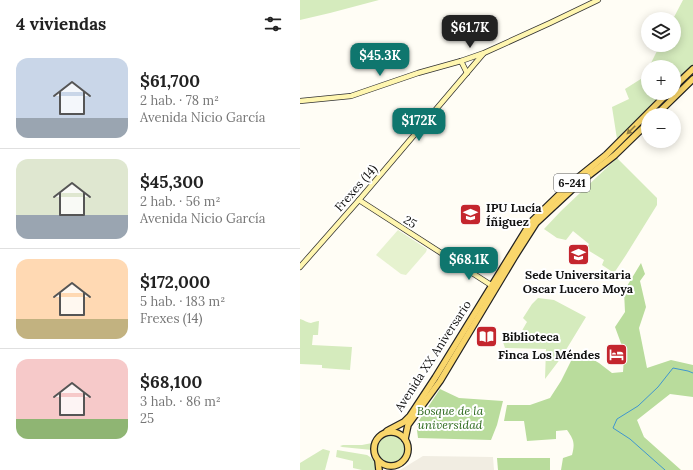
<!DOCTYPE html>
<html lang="es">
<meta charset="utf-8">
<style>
:root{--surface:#fff;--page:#f6f6f6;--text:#222;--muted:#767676;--line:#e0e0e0;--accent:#0f766e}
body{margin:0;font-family:Lora,serif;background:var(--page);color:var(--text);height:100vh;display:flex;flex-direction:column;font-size:15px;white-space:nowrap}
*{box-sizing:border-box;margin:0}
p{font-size:13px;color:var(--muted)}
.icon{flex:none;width:22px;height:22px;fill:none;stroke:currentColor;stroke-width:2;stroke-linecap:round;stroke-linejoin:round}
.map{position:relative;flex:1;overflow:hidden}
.side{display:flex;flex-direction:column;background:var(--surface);width:300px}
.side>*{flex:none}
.buttons{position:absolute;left:341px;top:12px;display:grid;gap:8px}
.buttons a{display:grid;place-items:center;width:40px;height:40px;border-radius:50%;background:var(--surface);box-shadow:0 2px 10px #0003;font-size:20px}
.price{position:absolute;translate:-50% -34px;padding:0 9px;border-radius:8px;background:var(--accent);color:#fff;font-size:13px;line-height:26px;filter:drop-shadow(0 1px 2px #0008)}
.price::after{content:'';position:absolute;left:50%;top:24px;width:12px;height:9px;margin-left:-6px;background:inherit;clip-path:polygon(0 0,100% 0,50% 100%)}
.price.current{background:#222;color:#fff}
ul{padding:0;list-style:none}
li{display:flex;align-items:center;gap:12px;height:100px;padding:0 16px}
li+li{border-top:1px solid var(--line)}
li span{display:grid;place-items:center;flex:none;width:112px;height:80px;border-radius:12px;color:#555}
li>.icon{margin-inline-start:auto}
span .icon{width:48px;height:48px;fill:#fffc;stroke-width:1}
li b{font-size:17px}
h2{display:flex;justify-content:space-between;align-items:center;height:48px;padding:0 16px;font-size:17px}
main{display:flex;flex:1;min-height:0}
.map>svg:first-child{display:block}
.green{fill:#d5ebbd}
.forest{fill:#b9dc9c}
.pitch{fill:#e6f2cf}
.plaza{fill:#f1ede2}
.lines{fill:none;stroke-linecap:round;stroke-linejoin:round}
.stream{stroke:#3f96cf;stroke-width:1}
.secondary-casing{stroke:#333;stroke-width:6}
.primary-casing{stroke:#222;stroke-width:8}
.secondary{stroke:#fff6b0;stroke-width:4.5}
.primary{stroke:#f9d66b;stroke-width:5.5}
.oneway{fill:#917d42}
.labels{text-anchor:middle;stroke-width:4;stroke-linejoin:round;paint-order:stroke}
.shield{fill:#fff;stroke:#585858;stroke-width:1}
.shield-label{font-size:11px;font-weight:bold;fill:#111}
.street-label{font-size:12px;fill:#111;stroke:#fff}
.poi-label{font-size:12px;font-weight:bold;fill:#111;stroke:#fff;text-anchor:start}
.park-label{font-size:12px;font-style:italic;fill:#2f6b1f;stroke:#fff}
</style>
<main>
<section class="side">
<h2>4 viviendas<svg class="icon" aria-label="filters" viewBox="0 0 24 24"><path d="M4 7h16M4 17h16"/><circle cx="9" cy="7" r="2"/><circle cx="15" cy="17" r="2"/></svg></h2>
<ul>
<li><span style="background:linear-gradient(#c9d6e8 75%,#9aa5b1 0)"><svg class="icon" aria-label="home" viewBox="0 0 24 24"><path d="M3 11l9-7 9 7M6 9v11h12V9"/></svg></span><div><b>$61,700</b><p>2 hab. · 78 m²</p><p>Avenida Nicio García</p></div></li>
<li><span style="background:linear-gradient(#dfe7d0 70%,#9aa5b1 0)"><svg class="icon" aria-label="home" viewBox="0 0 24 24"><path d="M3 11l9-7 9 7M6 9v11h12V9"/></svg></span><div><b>$45,300</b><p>2 hab. · 56 m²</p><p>Avenida Nicio García</p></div></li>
<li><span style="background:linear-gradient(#ffd9b3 75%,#c2b280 0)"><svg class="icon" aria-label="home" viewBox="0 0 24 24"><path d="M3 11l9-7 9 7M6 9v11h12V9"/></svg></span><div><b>$172,000</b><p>5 hab. · 183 m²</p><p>Frexes (14)</p></div></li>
<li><span style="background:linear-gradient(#f6c9c9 75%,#8fb573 0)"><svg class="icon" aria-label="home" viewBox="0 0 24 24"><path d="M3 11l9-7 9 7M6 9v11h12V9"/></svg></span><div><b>$68,100</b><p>3 hab. · 86 m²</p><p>25</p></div></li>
</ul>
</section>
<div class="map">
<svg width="393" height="470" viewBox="0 0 393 470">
<rect width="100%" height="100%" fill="#fffdf5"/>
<g class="green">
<path d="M0,0H79L30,13L0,20Z"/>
<path d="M383,0H393V66L374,84V67H349L360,45H374V19H373Z"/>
<path d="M348,68V93H365L317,139L312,107L329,99L325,89L344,77Z"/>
<path d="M317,158L357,198V205L326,255L314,273L302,265L304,260L286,249L289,244L273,231L266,240L257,238L244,229L261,211Z"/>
<path d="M238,298L254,300L286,317L261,358L245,379L246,349L205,348L203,342C220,340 219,335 227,322L223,318L232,304Z"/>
<path d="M0,319C4,320 8,323 11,323C14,322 16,321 19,321L18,335H13L12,345L52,347L50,370L22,368V365L0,364Z"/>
<circle cx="90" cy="448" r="15"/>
<path d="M72,443V450L42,447L40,446L43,445H62Z"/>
<path d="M23,449L30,451L25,470H0V463Z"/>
<path d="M37,450L67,455L70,457L73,460L78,468V470H62L53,468V461L36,457Z"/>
</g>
<g class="forest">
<path d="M341,263L345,274L340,281L346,307L339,328L347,368L371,360L393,365V397L370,394L337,420L344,437L381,470H261L263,458L272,455C275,443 274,440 267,430L256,431V439L227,441L224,421H204L207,405H230L250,398L261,381L272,359L280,352L299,363L312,373L323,372L324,357L322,346L315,327L325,312L324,291Z"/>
<path d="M140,389L159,398L203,401L197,425L191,440L118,438L117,430L118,422Z"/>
<path d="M197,458H250V470H198Z"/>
</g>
<path class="pitch" d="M98,230L127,249L126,252L106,275L101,274L76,255Z"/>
<path class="plaza" d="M123,456L193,457L194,470H100Z"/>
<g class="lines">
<path class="stream" d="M365,470L330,439L313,428L317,419L338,406L358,387L373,368L388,371L393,373"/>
<defs>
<g id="secondary">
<path d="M161,61L167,73"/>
<path d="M0,101L51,96L118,73L161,61L184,53L250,23L298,0"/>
<path d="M59,200L194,287"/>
<path d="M0,267L59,200L183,54"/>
</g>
<g id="primary">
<path d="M374,87L393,69"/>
<path d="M356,115L393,79"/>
<path d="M87,431L104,422L110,416L135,378L231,222L270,184L306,155L368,93"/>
<circle cx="91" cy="449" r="17"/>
<path d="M105,439L108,425L140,381L215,256L236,223L279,183L315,155L348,123"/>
<path d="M78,461L79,470"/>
</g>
</defs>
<use href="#secondary" class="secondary-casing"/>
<use href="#primary" class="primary-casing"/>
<use href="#secondary" class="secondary"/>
<use href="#primary" class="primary"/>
</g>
<defs><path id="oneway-solid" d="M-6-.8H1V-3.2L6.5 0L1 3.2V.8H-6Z"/></defs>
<use class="oneway" href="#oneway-solid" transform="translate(331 130) rotate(135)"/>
<defs>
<symbol id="school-square" viewBox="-11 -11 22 22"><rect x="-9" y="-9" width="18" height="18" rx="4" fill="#c4262e" stroke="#fff"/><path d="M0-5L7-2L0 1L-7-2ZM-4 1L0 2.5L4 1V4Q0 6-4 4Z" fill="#fff"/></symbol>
<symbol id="university-square" viewBox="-11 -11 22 22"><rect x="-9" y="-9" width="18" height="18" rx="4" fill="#c4262e" stroke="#fff"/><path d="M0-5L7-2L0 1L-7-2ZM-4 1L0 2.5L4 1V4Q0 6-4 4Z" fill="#fff"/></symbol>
<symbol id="library-square" viewBox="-11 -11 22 22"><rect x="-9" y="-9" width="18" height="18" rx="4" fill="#c4262e" stroke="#fff"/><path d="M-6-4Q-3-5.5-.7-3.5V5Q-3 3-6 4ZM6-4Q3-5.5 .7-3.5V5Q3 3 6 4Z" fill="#fff"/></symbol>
<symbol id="hotel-square" viewBox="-11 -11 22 22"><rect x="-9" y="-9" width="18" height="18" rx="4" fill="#c4262e" stroke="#fff"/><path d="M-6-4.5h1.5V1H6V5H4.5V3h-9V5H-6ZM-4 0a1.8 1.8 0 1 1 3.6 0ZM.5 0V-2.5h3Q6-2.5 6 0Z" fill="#fff"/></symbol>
</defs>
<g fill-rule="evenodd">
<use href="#school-square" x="158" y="202" width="25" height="25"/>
<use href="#university-square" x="266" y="242" width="25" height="25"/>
<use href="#library-square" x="174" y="324" width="25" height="25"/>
<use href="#hotel-square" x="304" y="342" width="25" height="25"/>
</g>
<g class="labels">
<rect class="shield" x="254" y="174" width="36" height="18" rx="3"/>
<g class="shield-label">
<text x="272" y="187">6-241</text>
</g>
<g class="street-label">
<text transform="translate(56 188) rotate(-49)" y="4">Frexes (14)</text>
<text transform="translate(110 222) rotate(32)" y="4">25</text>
<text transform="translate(133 356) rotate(-57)" y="4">Avenida XX Aniversario</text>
</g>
<g class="poi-label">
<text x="186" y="212">IPU Lucía<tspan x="186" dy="14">Íñiguez</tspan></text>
<text x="278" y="279" text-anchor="middle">Sede Universitaria<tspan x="278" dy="14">Oscar Lucero Moya</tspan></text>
<text x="202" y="341">Biblioteca</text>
<text x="300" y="359" text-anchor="end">Finca Los Méndes</text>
</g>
<g class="park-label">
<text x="150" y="415">Bosque de la<tspan x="150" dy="14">universidad</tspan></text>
</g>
</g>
</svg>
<div class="buttons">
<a><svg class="icon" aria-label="layers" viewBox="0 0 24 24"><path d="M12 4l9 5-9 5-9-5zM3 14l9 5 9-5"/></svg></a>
<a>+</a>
<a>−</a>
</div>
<b class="price current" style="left:170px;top:49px">$61.7K</b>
<b class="price" style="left:80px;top:77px">$45.3K</b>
<b class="price" style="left:119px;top:142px">$172K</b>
<b class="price" style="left:169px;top:281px">$68.1K</b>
</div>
</main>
